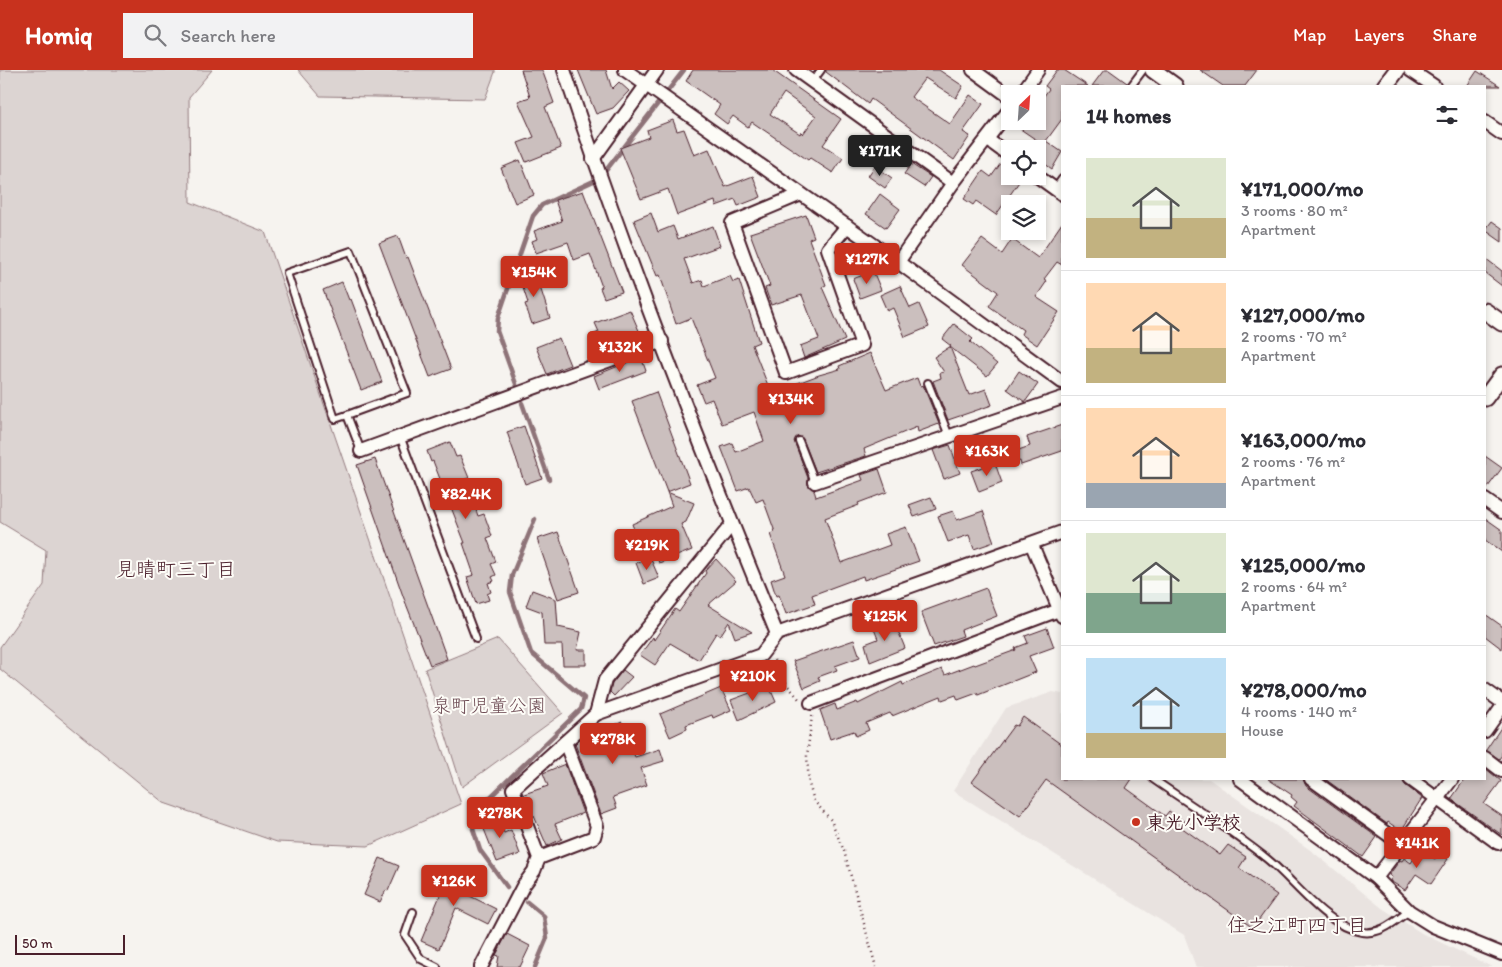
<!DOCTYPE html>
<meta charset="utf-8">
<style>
:root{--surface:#fff;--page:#f2f2f3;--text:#2b2b33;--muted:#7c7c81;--line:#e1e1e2;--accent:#c8321e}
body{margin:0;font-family:Itim,"Klee One",sans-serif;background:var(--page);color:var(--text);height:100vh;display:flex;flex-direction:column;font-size:19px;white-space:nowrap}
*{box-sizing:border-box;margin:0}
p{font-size:16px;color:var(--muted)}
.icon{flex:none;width:28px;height:28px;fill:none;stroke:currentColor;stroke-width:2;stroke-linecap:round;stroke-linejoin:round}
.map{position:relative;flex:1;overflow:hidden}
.drawer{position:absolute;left:1061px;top:15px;width:425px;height:695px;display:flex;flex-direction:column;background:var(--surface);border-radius:0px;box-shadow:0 2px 8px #0003}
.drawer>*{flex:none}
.needle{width:32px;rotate:25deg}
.controls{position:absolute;left:1001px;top:15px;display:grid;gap:10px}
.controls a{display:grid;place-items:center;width:45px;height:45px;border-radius:0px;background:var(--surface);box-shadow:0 2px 8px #0003;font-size:25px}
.scale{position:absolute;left:15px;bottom:12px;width:110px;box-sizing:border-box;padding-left:5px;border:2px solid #4a1f2b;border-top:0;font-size:14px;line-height:18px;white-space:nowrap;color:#4a1f2b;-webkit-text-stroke:4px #fdfcf7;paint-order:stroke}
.price{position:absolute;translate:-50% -42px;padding:0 11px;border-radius:5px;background:var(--accent);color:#fff;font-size:16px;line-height:32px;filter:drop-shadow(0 1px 2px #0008)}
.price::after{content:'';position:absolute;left:50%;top:30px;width:15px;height:11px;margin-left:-8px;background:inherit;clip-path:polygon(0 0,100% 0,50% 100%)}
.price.selected{background:#222;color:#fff}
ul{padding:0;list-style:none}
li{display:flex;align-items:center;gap:15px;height:125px;padding:0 25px}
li+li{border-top:1px solid var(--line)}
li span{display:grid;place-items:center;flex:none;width:140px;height:100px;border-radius:0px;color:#555}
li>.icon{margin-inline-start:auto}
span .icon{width:60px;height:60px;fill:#fffc;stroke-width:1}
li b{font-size:21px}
h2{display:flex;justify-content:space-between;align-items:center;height:60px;padding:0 25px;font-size:21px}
header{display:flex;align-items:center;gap:30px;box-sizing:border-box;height:70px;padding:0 25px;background:var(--accent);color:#fff}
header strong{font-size:24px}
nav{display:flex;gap:28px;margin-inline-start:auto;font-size:18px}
.search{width:350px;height:45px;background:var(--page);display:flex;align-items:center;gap:12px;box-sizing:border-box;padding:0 18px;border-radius:0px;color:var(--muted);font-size:19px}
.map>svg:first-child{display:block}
.built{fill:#e9e3e0}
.green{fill:#dcd4d2;stroke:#937a7e}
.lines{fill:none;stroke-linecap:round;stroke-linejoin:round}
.stream{stroke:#8e7378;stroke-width:4.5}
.building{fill:#cbbfbe;stroke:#4a1f2b;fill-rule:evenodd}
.service-casing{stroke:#4a1f2b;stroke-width:10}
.minor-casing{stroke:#4a1f2b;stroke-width:16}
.tertiary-casing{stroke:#4a1f2b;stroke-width:19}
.path{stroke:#4a1f2b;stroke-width:2.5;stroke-dasharray:1 4;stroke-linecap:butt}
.service{stroke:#fdfcf7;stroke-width:6}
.minor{stroke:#fdfcf7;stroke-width:12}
.tertiary{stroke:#fdfcf7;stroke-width:15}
.poi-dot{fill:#c8321e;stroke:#fdfcf7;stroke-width:2}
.labels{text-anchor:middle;stroke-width:4;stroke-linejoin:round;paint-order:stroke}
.park-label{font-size:19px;fill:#6e4c55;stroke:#fdfcf7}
.poi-label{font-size:19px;font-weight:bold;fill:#4a1f2b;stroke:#fdfcf7;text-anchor:start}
.neighbourhood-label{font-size:20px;fill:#4a1f2b;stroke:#fdfcf7}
</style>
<header>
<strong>Homiq</strong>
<div class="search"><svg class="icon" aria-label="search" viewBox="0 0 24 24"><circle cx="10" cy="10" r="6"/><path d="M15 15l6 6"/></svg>Search here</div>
<nav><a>Map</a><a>Layers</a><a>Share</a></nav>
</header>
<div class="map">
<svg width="1502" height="897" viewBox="0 0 1502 897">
<rect width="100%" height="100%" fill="#f6f3ef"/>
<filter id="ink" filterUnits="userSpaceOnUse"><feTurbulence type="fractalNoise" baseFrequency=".02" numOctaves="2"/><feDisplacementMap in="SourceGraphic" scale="10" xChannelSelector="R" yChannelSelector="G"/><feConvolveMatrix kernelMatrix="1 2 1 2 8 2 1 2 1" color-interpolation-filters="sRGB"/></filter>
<g filter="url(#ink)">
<path class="built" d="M1053,622L1062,624V709H1209L1313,782L1382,838L1423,864L1492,897H1196L1184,865L953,721L1006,638Z"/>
<g class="green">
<path d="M0,0H212L189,27L190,132L265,162L461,734L368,776L277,772L164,733L0,599V577L44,515L46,480L0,452Z"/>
<path d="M298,0H495V2L485,29L320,26Z"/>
<path d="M498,569L563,643L462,717L425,599Z"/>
</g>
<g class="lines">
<g class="stream">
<path d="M516,314L497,261L498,248L533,146L542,135L600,108L684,0"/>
<path d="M522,333L549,409"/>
<path d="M507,817L480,780L473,759L480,737L581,639L584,628L531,583L510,522L512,505L535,449"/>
<path d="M527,832L544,846L547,868L535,897"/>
</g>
</g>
<g class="building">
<path d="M521,0H542L554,33L545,37L561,78L526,92L518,73L534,67L518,31L530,27Z"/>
<path d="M578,0H606L612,19L619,12L629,21L613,38L596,44Z"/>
<path d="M693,0H772L841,49L823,75L843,88L833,103L810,88L808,90L752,52L748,57L733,46L727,54L714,44L720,35L686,11ZM784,23L816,46L803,64L801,62L800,64L770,44Z"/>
<path d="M826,0H939L963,16L956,28L925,8L911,27L950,54L970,25L983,34L963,62L970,66L954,90L871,29L868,34L826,2Z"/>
<path d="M1057,0H1064L1088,16H1062V49L1046,71L1062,82L1052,99L1038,89V71L1010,52L1038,51V34L1049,19L1045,16Z"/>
<path d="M1104,0H1109L1127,13L1126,16H1092Z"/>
<path d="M1200,0H1257L1245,16H1223Z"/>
<path d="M1477,1L1500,16H1467Z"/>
<path d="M673,50L677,61L684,59L694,85L709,79L725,117L753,106L761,127L738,136L735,129L716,136L715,131L677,145L668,119L641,129L620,78L649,67L647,60Z"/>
<path d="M520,90L534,125L515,133L501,98Z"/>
<path d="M1001,93L1010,99V106H1023L996,145L976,131L973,135L964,129L983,101L991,107Z"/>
<path d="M911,94L931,107L924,117L904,104Z"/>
<path d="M875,96L892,108L885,118L868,106Z"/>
<path d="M583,121L622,222L604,228L600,218L602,217L590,184L574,190L568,172L536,183L532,171L537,169L534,161L562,151L555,130Z"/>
<path d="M880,124L900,139L886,158L866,144Z"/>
<path d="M651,143L658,162L673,156L678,169L713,156L720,176L684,189L693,213L702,210L704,216L730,206L733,212L739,210L759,272L752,275L771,323L819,305L840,299L839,296L870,283L886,320L917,308L920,316L923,315L939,354L918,362L917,357L864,379L866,386L816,402L803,369L798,366L794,371L808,408V415L814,420L816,427L863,410L861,405L879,399L887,422L858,433L859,435L825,448L841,493L890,475L886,464L906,457L919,491L864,510L863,506L812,525L815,534L786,544L779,525L776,526L771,510L785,505L770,464L775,462L763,429L756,432L749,417L738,421L721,377L732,373L736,382L764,371L754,342L722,354L712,329L704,332L697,315L715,308L691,248L676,254L660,205L657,206L634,150Z"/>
<path d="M806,145L814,167L809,169L826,215L822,217L845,270L804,288L800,276L819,269L802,225L771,235L765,218L770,216L750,163Z"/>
<path d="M1492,151L1502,158V172L1485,160Z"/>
<path d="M1062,153V195L1057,192L1044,209L1047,211L1036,227L1059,242L1037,275L1021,264L1023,260L989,236L998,222L962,195L982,169L1002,184L1012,169L1038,188Z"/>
<path d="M398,166L406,188L408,187L451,299L430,307L379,173Z"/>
<path d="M1485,188L1502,201V216L1485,203Z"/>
<path d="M535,201L550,248L532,254L525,234L528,233L519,206Z"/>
<path d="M873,201L881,220L860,228L853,209Z"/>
<path d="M342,212L349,230L351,229L382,312L361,320L323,220Z"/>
<path d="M900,216L910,238L919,234L929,257L905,267L893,238L887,241L880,225Z"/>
<path d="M630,240L640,263L612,274L614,280L602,284L594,264L599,262L595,253Z"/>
<path d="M954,254L973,269L970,272L997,294L987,306L950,277L969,325L986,319L992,335L948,350L933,311L941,308L940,303L944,302L934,287L951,276L942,269Z"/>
<path d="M559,268L570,295L547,304L536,277Z"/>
<path d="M641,287L646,301L599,319L594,306Z"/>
<path d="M1019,301L1038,314L1025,332L1007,319Z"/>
<path d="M656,322L690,413L667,422L632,331Z"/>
<path d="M1062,355V381L1021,395L1020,391L1011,394L1007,384L1030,376L1027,367Z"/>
<path d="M524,356L542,408L525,414L507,362Z"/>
<path d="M450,372L456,387L460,386L469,408L463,410L472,432L459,437H475L478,446L484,444L492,466L487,468L496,492L491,494L496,505L492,507L494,511L488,513L491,522L487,524L489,530L476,534L467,507L474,505L463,473H465L433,391L431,392L427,381Z"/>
<path d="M950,375L960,403L944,409L933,380Z"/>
<path d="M1485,386L1502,398L1485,421Z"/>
<path d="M375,389L447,589L430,595L403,526L357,395Z"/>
<path d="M995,393L1002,413L979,422L971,401Z"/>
<path d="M667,422L694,433L686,452L681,454L692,480L659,493L648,463L637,467L632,454L672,436Z"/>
<path d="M931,427L936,439L914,447L909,435Z"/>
<path d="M953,441L957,450L983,441L994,472L974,479L969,465L948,472L938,446Z"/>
<path d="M1485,448L1502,460V482L1485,470Z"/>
<path d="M558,462L579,522L558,529L537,469Z"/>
<path d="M650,487L659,508L644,514L636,493Z"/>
<path d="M716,489L736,511L708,535L752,562L735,568L729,552L720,566L716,563L699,590L670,573L655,595L640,585L653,567L654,570L675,539L679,542L706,503L705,501Z"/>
<path d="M986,518L997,546L961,560L963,566L934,576L921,542Z"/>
<path d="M532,520L556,529L558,557L581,562L577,580H586V595H563L562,575H544L542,542L526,536Z"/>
<path d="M1485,544L1502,556V579L1485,566Z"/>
<path d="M894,551L905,578L870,592L865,574L878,569L874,559Z"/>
<path d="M1047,558L1054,577L1029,586L1036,602L978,625L977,623L958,630L956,625L942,630L941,626L892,646L890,643L866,653L869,660L856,666L854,661L830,669L820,640L835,634L837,640L857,632L858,634L902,612L903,615L942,599L945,605L974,594L975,595L1016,580L1015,578L1028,573L1025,566Z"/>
<path d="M854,570L860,587L835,596L837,600L818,607L820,611L804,618L793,591Z"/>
<path d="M623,600L632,607L614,626L610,622L612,614Z"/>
<path d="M769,616L776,632L739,650L731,630Z"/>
<path d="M721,618L731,640L713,648L712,645L686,655L687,659L670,667L660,644Z"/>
<path d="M1023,647L1062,675V709H1132L1126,718L1165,746L1169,741L1185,752L1181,757L1220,785L1228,775L1246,787L1239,798L1277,825L1253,858L1046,710L1020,746L972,712L1014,655L1017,656Z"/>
<path d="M622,652L635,687L660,679L664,691L641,698L647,715L613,727L617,738L601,744L575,674L580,669Z"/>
<path d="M1502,656V685L1499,689L1486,680Z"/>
<path d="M565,694L583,743L555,754L562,769L547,776L534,746H532L524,724L548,716L543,703Z"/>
<path d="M1485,698L1501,711L1484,734L1502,746V765L1451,729L1465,709H1485Z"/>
<path d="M1268,709H1303L1306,716L1377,767L1363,787L1294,736L1297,732L1291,727L1292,725Z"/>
<path d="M1325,709H1402L1405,715L1422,728L1401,761L1388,752L1387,754Z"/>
<path d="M498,744L504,763L511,760L520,784L497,792L480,749Z"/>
<path d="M1420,779L1435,789L1438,783L1448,789L1431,814L1416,804L1405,820L1390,811L1392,807L1389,805L1400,790L1402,791L1404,788L1411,793Z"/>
<path d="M380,788L399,796L388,821L386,820L380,832L364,825Z"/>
<path d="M449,798L473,808L466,824L496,839L488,854L456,838L439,879L421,871L441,823L439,822Z"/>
<path d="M507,864L530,876L520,897H497L499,886L496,885Z"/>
</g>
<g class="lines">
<defs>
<g id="service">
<path d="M812,12L821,0"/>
<path d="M1131,16L1143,0"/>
<path d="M1055,119L1062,109"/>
<path d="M928,313L949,366"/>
<path d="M347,345L335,349L287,203L351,181L407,323L347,345L361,381"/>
<path d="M400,366L476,569"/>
<path d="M799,371L815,412"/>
<path d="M1153,709C1190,735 1230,759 1266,788C1294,810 1325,856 1362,862C1381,865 1395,851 1409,841"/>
<path d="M413,842L405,865L421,889L437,897"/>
</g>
<g id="minor">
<path d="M564,0C627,191 701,378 777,564"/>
<path d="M625,0L898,192L1062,312"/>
<path d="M796,0L953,113"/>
<path d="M973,0L1010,27"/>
<path d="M1410,0L1434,16"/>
<path d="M1021,24L1038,0"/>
<path d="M1485,52L1502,64"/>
<path d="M988,70L1010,86"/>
<path d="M593,89L657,0"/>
<path d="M1037,106L1062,124"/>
<path d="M801,124L732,153L786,303L862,275L828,179L847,156"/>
<path d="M898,192L953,113L1010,39"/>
<path d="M361,381L662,271"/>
<path d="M815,412L1062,328"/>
<path d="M1485,430L1502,442"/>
<path d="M1032,475L1062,546"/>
<path d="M1485,620L1502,632"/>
<path d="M811,633L1059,540"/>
<path d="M596,644L761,585L777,564L1062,462"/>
<path d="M1485,661L1502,637"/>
<path d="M1485,688L1502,701"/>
<path d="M1240,709L1376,808L1409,841L1433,856L1502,884"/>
<path d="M1311,709L1401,774"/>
<path d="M1410,709L1498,773"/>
<path d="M539,788L594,767L597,756L565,672"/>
<path d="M1376,808L1452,709"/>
<path d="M481,897L523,816L534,801L539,788L513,719L596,644L605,610L732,454"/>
</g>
<g id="tertiary">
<path d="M1153,0L1175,16"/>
<path d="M1385,16L1397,0"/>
<path d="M1485,241L1502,253"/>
<path d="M1485,328L1502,305"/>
</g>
</defs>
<use href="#service" class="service-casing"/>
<use href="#minor" class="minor-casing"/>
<use href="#tertiary" class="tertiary-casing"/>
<g class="path">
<path d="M774,590L788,616L799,629"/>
<path d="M812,646L807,686L809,714L814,731L831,750L844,781L876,897"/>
</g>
<use href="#service" class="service"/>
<use href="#minor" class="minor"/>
<use href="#tertiary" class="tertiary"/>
</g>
</g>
<circle class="poi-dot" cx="1136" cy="752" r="5"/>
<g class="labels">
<g class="park-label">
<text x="489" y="642">泉町児童公園</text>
</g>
<g class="poi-label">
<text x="1146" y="759">東光小学校</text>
</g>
<g class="neighbourhood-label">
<text x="176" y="506">見晴町三丁目</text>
<text x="1297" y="862">住之江町四丁目</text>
</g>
</g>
</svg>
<div class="controls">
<a><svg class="needle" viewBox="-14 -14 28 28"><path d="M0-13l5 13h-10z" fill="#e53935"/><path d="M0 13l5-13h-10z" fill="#7c7c81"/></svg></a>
<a><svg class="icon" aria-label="locate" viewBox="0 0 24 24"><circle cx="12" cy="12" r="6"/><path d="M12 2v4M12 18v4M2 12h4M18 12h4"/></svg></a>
<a><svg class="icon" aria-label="layers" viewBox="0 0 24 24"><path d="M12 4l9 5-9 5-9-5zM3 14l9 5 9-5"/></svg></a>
</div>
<div class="scale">50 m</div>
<b class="price selected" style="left:880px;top:107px">¥171K</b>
<b class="price" style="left:867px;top:215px">¥127K</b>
<b class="price" style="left:534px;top:228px">¥154K</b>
<b class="price" style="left:620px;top:303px">¥132K</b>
<b class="price" style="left:791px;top:355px">¥134K</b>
<b class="price" style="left:987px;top:407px">¥163K</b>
<b class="price" style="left:466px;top:450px">¥82.4K</b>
<b class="price" style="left:647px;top:501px">¥219K</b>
<b class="price" style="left:885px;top:572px">¥125K</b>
<b class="price" style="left:753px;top:632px">¥210K</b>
<b class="price" style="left:613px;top:695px">¥278K</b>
<b class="price" style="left:500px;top:769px">¥278K</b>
<b class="price" style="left:1417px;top:799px">¥141K</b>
<b class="price" style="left:454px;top:837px">¥126K</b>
<section class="drawer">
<h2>14 homes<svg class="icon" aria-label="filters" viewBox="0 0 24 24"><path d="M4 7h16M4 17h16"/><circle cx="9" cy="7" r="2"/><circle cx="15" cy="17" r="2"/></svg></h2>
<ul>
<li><span style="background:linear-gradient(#dfe7d0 60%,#c2b280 0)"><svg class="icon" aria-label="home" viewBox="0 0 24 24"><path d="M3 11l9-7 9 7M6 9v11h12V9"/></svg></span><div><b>¥171,000/mo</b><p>3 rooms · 80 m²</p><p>Apartment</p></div></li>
<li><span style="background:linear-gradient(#ffd9b3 65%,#c2b280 0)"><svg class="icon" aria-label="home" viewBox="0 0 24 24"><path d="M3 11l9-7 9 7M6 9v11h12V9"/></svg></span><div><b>¥127,000/mo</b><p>2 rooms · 70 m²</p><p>Apartment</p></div></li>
<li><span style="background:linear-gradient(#ffd9b3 75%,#9aa5b1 0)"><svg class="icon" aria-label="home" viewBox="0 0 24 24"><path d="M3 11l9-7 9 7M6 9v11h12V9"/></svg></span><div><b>¥163,000/mo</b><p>2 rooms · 76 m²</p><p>Apartment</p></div></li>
<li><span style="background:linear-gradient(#dfe7d0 60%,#7fa58c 0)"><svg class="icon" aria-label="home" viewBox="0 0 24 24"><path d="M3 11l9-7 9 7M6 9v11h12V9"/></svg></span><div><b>¥125,000/mo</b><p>2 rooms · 64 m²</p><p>Apartment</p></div></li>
<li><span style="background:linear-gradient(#bfe0f5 75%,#c2b280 0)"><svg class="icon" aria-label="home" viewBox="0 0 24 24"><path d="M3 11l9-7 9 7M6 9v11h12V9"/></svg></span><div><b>¥278,000/mo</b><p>4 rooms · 140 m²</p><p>House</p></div></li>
</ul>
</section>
</div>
